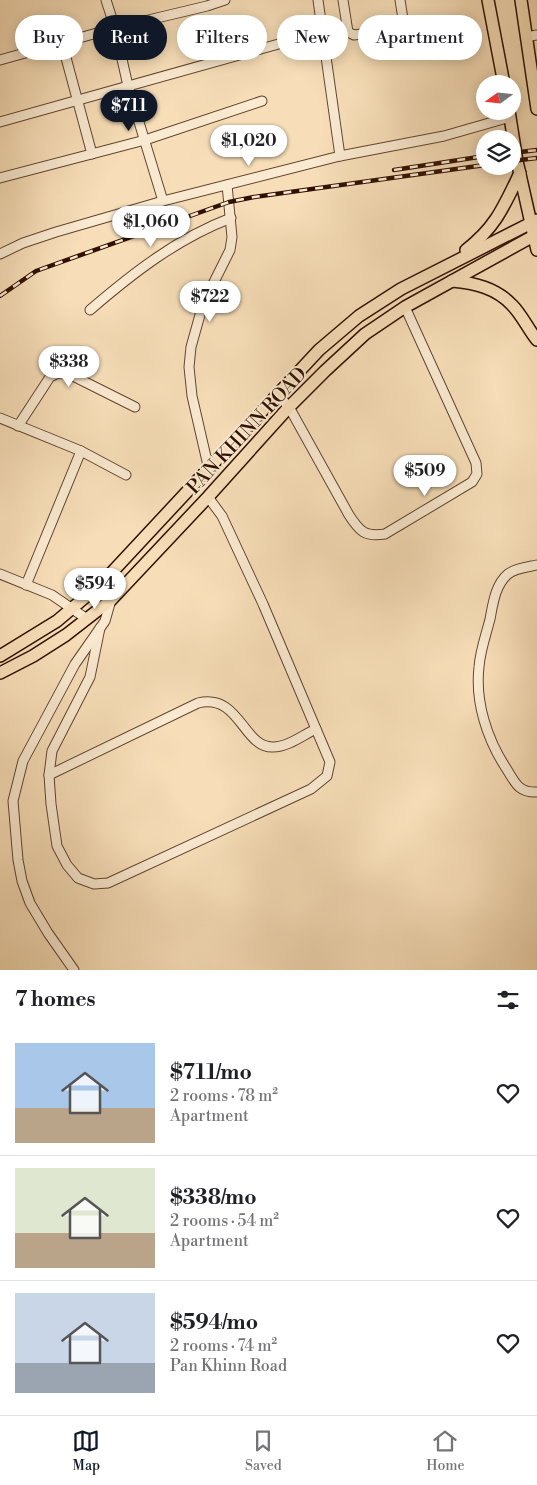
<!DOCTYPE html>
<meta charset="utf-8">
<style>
:root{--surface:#fff;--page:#f2f2f2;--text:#202124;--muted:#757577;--line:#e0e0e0;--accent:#111827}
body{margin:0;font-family:"Libre Bodoni",serif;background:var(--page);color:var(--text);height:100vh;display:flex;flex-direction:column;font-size:19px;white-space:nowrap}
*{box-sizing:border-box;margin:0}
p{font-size:16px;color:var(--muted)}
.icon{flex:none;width:28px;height:28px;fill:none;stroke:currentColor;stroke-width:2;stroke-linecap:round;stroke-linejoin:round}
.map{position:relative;height:970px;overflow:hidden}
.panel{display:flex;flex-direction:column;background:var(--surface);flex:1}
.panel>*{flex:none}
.banner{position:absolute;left:15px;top:15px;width:508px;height:45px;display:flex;gap:10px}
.needle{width:32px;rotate:255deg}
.buttons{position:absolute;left:476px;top:75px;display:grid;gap:10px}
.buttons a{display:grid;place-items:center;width:45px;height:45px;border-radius:50%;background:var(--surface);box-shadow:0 2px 12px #0003;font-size:25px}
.price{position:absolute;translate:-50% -42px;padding:0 11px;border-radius:18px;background:#fff;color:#222;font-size:16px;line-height:32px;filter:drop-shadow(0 1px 2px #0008)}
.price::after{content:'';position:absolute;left:50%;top:30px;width:15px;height:11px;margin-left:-8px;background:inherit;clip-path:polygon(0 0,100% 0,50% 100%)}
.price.selected{background:var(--accent);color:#fff}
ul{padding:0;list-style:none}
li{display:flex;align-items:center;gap:15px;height:125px;padding:0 15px}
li+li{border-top:1px solid var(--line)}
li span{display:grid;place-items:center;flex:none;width:140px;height:100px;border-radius:0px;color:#555}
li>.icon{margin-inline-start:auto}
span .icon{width:60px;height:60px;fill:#fffc;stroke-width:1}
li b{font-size:21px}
h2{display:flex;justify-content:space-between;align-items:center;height:60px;padding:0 15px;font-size:21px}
.tag{padding:0 18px;border-radius:22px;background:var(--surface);box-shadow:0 2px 12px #0003;font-size:18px;line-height:45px}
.tag.selected{background:var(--accent);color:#fff}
.dock{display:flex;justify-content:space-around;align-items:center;height:70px;border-top:1px solid var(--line);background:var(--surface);font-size:14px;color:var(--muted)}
.dock a{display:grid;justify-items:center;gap:2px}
.dock .selected{color:var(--accent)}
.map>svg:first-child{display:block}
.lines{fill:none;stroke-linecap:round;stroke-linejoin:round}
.minor-casing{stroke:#62442f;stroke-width:11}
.major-casing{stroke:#301001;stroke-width:14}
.minor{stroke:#faead1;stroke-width:9}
.major{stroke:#f7deb8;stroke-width:11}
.rail-casing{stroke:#301001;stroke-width:4.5}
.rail{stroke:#faead1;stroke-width:2.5;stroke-dasharray:8;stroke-linecap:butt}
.labels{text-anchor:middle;stroke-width:4;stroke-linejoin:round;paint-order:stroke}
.street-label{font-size:19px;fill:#301001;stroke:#faead1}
</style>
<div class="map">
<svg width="537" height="970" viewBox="0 0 537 970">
<rect width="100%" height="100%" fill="#f7deb8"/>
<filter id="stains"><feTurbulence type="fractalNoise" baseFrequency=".004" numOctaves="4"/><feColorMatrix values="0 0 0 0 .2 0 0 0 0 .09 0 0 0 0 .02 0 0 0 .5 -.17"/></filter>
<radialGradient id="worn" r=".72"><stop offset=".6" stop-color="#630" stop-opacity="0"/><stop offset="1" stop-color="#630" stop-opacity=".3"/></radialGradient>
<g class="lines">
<defs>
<g id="minor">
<path d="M106,0L115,28L128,86L163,201"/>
<path d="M318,0L340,156"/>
<path d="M343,0L348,32L354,35L397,29L403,19L400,0"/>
<path d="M526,37L537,35"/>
<path d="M62,43L92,154"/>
<path d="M0,60L115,28L207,6L225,0"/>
<path d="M0,122L300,38"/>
<path d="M0,178L145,140L262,101"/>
<path d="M0,254L23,243L56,232L163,201L340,156L444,136L510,117"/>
<path d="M90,310C133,273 178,238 231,218"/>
<path d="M277,394L289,407L349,515C360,532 365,537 385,534L472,482L477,474L476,463L405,307"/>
<path d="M0,418L81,451L126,475"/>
<path d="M18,426L50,377L56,374L65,372L135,407"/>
<path d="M209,470L192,396L189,367L191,347L203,304L230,250L232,237L227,185"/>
<path d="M537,565C528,567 515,568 508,574C495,585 493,604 490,619C486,635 480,651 479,667C475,702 487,739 506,768C515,782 518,793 537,792"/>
<path d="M0,574L52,595L87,619"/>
<path d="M26,585L81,451"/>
<path d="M100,628L90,677L52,751L49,775L51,804L57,846L67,865L78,878L94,884L108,883L311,789L327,776L330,762L263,604L222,516L208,497"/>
<path d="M49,775L198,703C240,693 243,748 273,747C288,747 303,735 316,729"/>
<path d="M74,970L48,933L30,903L22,881L18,860L13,801L23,761L75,664L105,621L111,600"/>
</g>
<g id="major">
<path d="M488,0L504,84"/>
<path d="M521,0L537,109"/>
<path d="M509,111L517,161L537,250"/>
<path d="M466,250C496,227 504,206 520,173"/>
<path d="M452,281C475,283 496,288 512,305C522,315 528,329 537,340"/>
<path d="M0,656L57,621L102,583L319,350L359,316L401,289L537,220"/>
<path d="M0,673L33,656L66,635L111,600L208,497L289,407L325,371L365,334L405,307L537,234"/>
</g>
</defs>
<use href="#minor" class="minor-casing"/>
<use href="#major" class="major-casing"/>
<use href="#minor" class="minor"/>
<use href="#major" class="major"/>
<defs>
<g id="rail">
<path d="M512,153L537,150"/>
<path d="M512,161L537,158"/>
<path d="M394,170L485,156"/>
<path d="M0,296L36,271L229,202L254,197L485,165"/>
</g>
</defs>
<use href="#rail" class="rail-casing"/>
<use href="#rail" class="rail"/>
</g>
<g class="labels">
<g class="street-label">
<text transform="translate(246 430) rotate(-47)" y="7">PAN KHINN ROAD</text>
</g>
</g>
<rect width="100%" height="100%" filter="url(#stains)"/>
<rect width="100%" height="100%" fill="url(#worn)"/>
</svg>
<div class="buttons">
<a><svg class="needle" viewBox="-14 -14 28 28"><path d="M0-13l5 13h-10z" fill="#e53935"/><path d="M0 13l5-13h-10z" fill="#757577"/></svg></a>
<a><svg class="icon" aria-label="layers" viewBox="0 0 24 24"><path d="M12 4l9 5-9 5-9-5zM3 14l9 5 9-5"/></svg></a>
</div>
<b class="price selected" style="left:129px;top:132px">$711</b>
<b class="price" style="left:249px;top:167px">$1,020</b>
<b class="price" style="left:151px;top:248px">$1,060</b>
<b class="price" style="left:210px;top:323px">$722</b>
<b class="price" style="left:69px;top:388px">$338</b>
<b class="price" style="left:425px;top:497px">$509</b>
<b class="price" style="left:95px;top:610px">$594</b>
<div class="banner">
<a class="tag">Buy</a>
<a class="tag selected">Rent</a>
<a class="tag">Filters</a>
<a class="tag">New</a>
<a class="tag">Apartment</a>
</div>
</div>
<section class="panel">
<h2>7 homes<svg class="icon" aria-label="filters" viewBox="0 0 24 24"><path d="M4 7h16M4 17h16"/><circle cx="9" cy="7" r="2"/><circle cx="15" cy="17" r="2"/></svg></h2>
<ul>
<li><span style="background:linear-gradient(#a9c7e8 65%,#b9a48a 0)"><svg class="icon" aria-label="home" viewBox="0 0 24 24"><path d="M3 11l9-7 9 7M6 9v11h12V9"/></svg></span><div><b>$711/mo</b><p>2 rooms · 78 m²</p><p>Apartment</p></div><svg class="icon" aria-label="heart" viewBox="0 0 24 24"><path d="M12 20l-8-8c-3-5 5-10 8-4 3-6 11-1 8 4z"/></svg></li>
<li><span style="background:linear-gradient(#dfe7d0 65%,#b9a48a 0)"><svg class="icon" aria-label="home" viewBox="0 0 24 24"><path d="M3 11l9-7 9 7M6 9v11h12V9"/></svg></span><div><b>$338/mo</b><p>2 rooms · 54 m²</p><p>Apartment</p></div><svg class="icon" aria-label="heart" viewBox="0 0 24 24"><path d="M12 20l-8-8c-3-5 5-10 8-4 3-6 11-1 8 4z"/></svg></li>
<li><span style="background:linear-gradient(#c9d6e8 70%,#9aa5b1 0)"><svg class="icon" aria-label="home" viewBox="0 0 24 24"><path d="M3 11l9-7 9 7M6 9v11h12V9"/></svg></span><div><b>$594/mo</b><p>2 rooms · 74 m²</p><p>Pan Khinn Road</p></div><svg class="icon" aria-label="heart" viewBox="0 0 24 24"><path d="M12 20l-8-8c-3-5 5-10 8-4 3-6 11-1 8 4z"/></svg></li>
</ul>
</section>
<nav class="dock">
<a class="selected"><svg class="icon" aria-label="map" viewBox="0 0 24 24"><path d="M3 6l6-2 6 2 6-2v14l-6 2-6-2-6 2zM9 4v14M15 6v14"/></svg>Map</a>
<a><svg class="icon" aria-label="saved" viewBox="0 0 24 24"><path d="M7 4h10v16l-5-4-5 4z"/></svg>Saved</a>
<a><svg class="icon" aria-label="home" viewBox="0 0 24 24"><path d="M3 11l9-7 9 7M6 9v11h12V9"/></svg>Home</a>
</nav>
